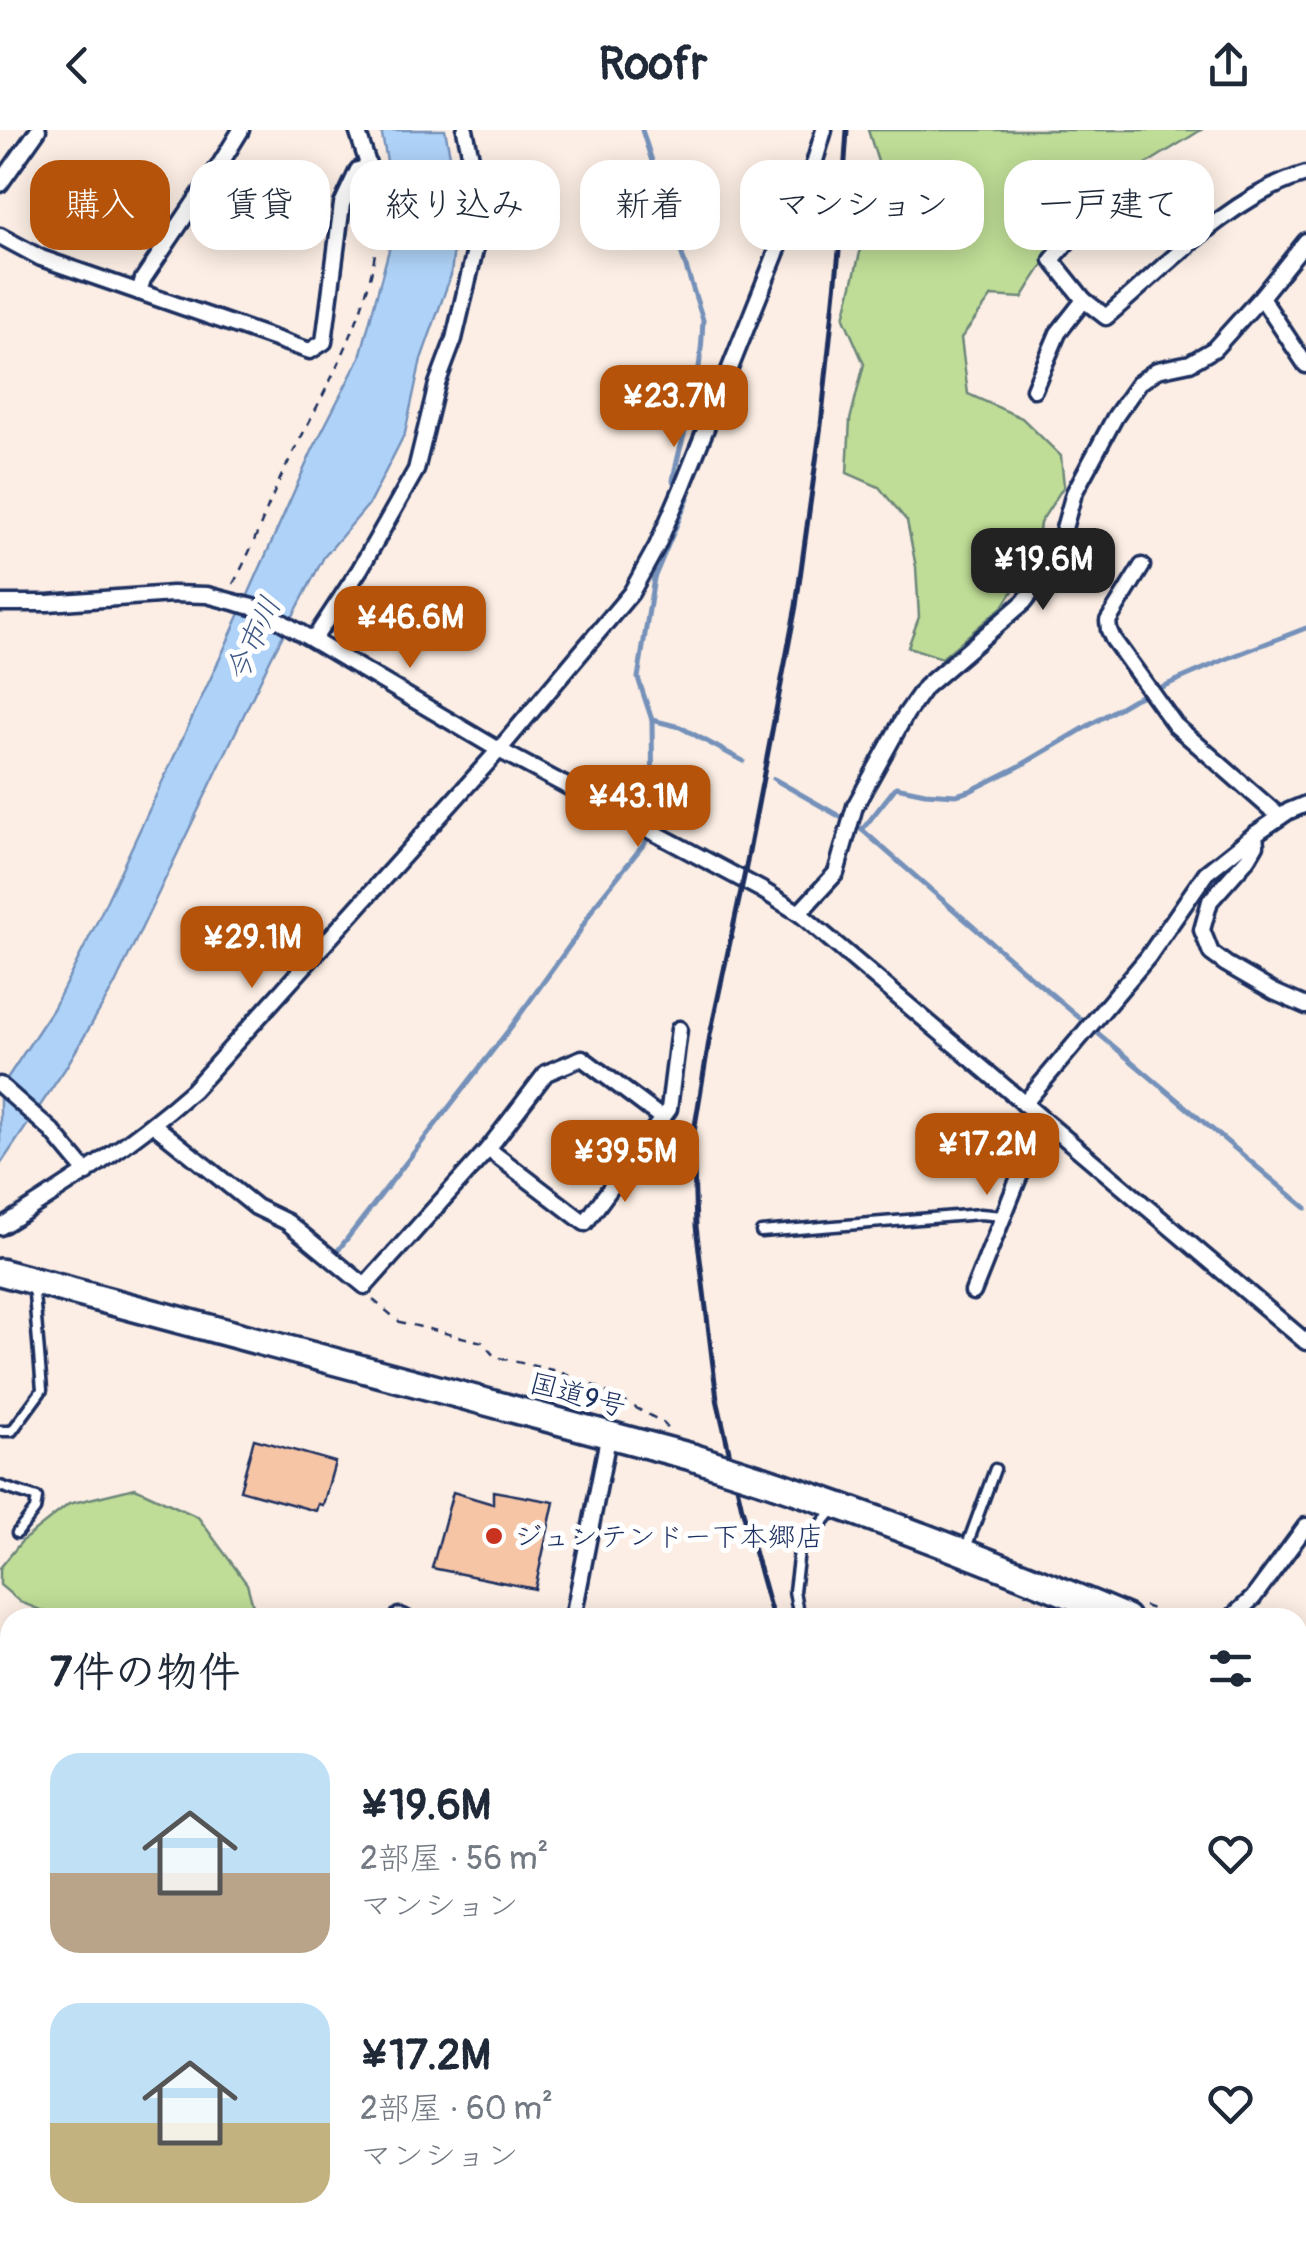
<!DOCTYPE html>
<html lang="ja">
<meta charset="utf-8">
<style>
:root{--surface:#fff;--page:#f6f6f7;--text:#1f2937;--muted:#747a83;--accent:#b45309}
body{margin:0;font-family:Pangolin,"Klee One",sans-serif;background:var(--page);color:var(--text);height:100vh;display:flex;flex-direction:column;font-size:38px;white-space:nowrap}
*{box-sizing:border-box;margin:0}
p{font-size:32px;color:var(--muted)}
.icon{flex:none;width:55px;height:55px;fill:none;stroke:currentColor;stroke-width:2;stroke-linecap:round;stroke-linejoin:round}
.map{position:relative;flex:1;overflow:hidden}
.panel{position:absolute;left:0px;top:1478px;width:1308px;height:642px;display:flex;flex-direction:column;background:var(--surface);border-radius:30px 30px 0 0;box-shadow:0 5px 25px #0003}
.panel>*{flex:none}
.guide{position:absolute;left:30px;top:30px;width:1248px;height:90px;display:flex;gap:20px}
.price{position:absolute;translate:-50% -85px;padding:0 22px;border-radius:20px;background:var(--accent);color:#fff;font-size:32px;line-height:65px;filter:drop-shadow(0 2px 5px #0008)}
.price::after{content:'';position:absolute;left:50%;top:60px;width:30px;height:22px;margin-left:-15px;background:inherit;clip-path:polygon(0 0,100% 0,50% 100%)}
.price.selected{background:#222;color:#fff}
ul{padding:0;list-style:none}
li{display:flex;align-items:center;gap:30px;height:250px;padding:0 50px}
li span{display:grid;place-items:center;flex:none;width:280px;height:200px;border-radius:30px;color:#555}
li>.icon{margin-inline-start:auto}
span .icon{width:120px;height:120px;fill:#fffc;stroke-width:1}
li b{font-size:42px}
h2{display:flex;justify-content:space-between;align-items:center;height:120px;padding:0 50px;font-size:42px}
.pill{padding:0 35px;border-radius:30px;background:var(--surface);box-shadow:0 5px 25px #0003;font-size:35px;line-height:90px}
.pill.selected{background:var(--accent);color:#fff}
header{display:flex;justify-content:space-between;align-items:center;height:130px;padding:0 50px;background:var(--surface);font-size:45px;font-weight:800}
.map>svg:first-child{display:block}
.green{fill:#bfdd96;stroke:#6d867a;stroke-width:2.5}
.water{fill:#afd3f8;stroke:#7491ba;stroke-width:2.5}
.lines{fill:none;stroke-linecap:round;stroke-linejoin:round}
.stream{stroke:#7491ba;stroke-width:5}
.building{fill:#f6c5a6;stroke:#1b2f5e;stroke-width:2.5}
.lane-casing{stroke:#1b2f5e;stroke-width:15}
.street-casing{stroke:#1b2f5e;stroke-width:21}
.secondary-casing{stroke:#1b2f5e;stroke-width:28}
.highway-casing{stroke:#1b2f5e;stroke-width:32}
.path{stroke:#1b2f5e;stroke-width:2.5;stroke-dasharray:8 8;stroke-linecap:butt}
.lane{stroke:#fff;stroke-width:8}
.street{stroke:#fff;stroke-width:14}
.secondary{stroke:#fff;stroke-width:20}
.highway{stroke:#fff;stroke-width:25}
.rail{stroke:#1b2f5e;stroke-width:5}
.highway-bridge-casing{stroke:#1b2f5e;stroke-width:32;stroke-linecap:butt}
.highway-bridge{stroke:#fff;stroke-width:25}
.poi-dot{fill:#c8321e;stroke:#fff;stroke-width:4}
.labels{text-anchor:middle;stroke-width:10;stroke-linejoin:round;paint-order:stroke}
.street-label{font-size:28px;fill:#1b2f5e;stroke:#fff}
.poi-label{font-size:28px;fill:#1b2f5e;stroke:#fff;text-anchor:start}
.water-label{font-size:30px;font-style:italic;fill:#405884;stroke:#fff}
</style>
<header><svg class="icon" aria-label="back" viewBox="0 0 24 24"><path d="M15 5l-7 7 7 7"/></svg>Roofr<svg class="icon" aria-label="share" viewBox="0 0 24 24"><path d="M12 15V3M7 8l5-5 5 5M5 13v7h14v-7"/></svg></header>
<div class="map">
<svg width="1306" height="2118" viewBox="0 0 1306 2118">
<rect width="100%" height="100%" fill="#fceee4"/>
<filter id="ink" filterUnits="userSpaceOnUse"><feTurbulence type="fractalNoise" baseFrequency=".01" numOctaves="2"/><feDisplacementMap in="SourceGraphic" scale="20" xChannelSelector="R" yChannelSelector="G"/><feConvolveMatrix kernelMatrix="1 2 1 2 8 2 1 2 1" color-interpolation-filters="sRGB"/></filter>
<g filter="url(#ink)">
<g class="green">
<path d="M868,0H1201C1167,22 1128,42 1098,70C1067,98 1043,133 1022,168L992,166L961,208L968,264L1022,288L1061,326L1064,356L1040,393L1036,425L1004,475L942,528L908,517L919,487L916,437L907,391L879,357L847,343L850,290L864,234L844,188L864,106L881,83L880,38Z"/>
<path d="M135,1358L198,1387L247,1454L256,1487H58L20,1472L0,1455V1438L22,1411L69,1374Z"/>
<path d="M1298,1943L1306,1947V2118H717L722,2110H1298Z"/>
</g>
<g class="water">
<path d="M381,0H445L459,71L451,145L421,229L405,303L369,374L324,427L271,528L114,856L65,939L0,1035V959L53,879L95,796L221,526L312,321L360,227L390,116L388,36Z"/>
<path d="M1298,1983L1306,1987V2048L1298,2044Z"/>
<path d="M1298,2072L1306,2076V2118H1295L1289,2110H1298Z"/>
</g>
<g class="lines">
<g class="stream">
<path d="M652,590L680,597L743,631"/>
<path d="M774,649L860,698L1031,847L1306,1078"/>
<path d="M862,700L896,657L925,663L956,665L970,661L1018,637L1134,569L1226,529L1306,498"/>
<path d="M336,1123L511,897L578,804L595,775L648,709L653,692L652,590L638,548L654,448L688,368L673,351C677,324 687,298 693,271C699,245 702,217 703,190L642,0"/>
</g>
</g>
<g class="building">
<path d="M254,1309L335,1332L323,1375L318,1374L316,1381L240,1360Z"/>
<path d="M493,1361L554,1372L535,1459L432,1438L453,1362L493,1374Z"/>
</g>
<g class="lines">
<defs>
<g id="lane">
<path d="M761,1102L980,1084L1003,1086"/>
<path d="M0,1301H12L42,1260L34,1164L31,1157"/>
<path d="M0,1356L37,1368L35,1380L17,1403"/>
<path d="M966,1418L995,1339"/>
<path d="M799,1488L794,1461L799,1421L835,1378"/>
</g>
<g id="street">
<path d="M0,54L38,0"/>
<path d="M0,106L41,128L310,221L324,212L342,74L358,40L369,37L357,0"/>
<path d="M139,162L143,149L219,36L241,0"/>
<path d="M1261,167L1306,235"/>
<path d="M1084,170L1052,130L1100,73L1136,50L1188,116"/>
<path d="M1034,259L1058,203L1084,170L1106,187C1165,137 1232,65 1306,44"/>
<path d="M1142,436L1108,491L1109,500L1113,509L1175,595L1280,687"/>
<path d="M0,473H48L172,464L207,465L260,479L499,620L762,760L799,783L1306,1212"/>
<path d="M314,509L360,439L416,340L437,254L454,209L475,120L473,37L465,0"/>
<path d="M1255,704L1256,715L1249,727L1210,771L1202,800L1211,823L1226,834L1274,862L1306,876"/>
<path d="M799,783L836,743L855,676L906,584L925,557L1024,472L1049,439L1063,402L1074,363L1115,287L1139,253L1157,240L1190,233L1214,219L1261,167L1306,111"/>
<path d="M0,955L52,1001L87,1043"/>
<path d="M1024,974L1148,827L1206,743L1255,704L1289,681L1306,674"/>
<path d="M154,995L256,1077L287,1092L365,1156L488,1019L546,943L582,928L663,989"/>
<path d="M488,1019L585,1093L669,979L679,899"/>
<path d="M0,1097C68,1055 133,1013 193,960L499,620L631,463L657,416L682,358L783,106L812,41L824,0"/>
<path d="M973,1162L1021,1042L1044,991"/>
<path d="M399,1486L405,1488"/>
<path d="M573,1488L609,1303"/>
<path d="M1231,1488L1253,1468L1306,1396"/>
<path d="M0,1741L10,1736"/>
<path d="M209,2118L210,2110"/>
<path d="M454,2118L455,2110"/>
</g>
<g id="secondary">
<path d="M1298,1934L1306,1941"/>
<path d="M703,2118L708,2110"/>
</g>
<g id="highway">
<path d="M0,1142L692,1327"/>
<path d="M764,1350C887,1391 1007,1438 1126,1488"/>
<path d="M1298,1558L1306,1562"/>
</g>
</defs>
<use href="#lane" class="lane-casing"/>
<use href="#street" class="street-casing"/>
<use href="#secondary" class="secondary-casing"/>
<use href="#highway" class="highway-casing"/>
<g class="path">
<path d="M233,454C252,421 264,384 280,349C319,268 375,184 378,92C378,78 380,66 375,54"/>
<path d="M373,1170L400,1192L482,1212L495,1227L557,1241L597,1257L664,1293L667,1298"/>
<path d="M1144,1476L1158,1481L1156,1485"/>
<path d="M1298,1962L1306,1965"/>
<path d="M1221,2110L1229,2118"/>
</g>
<use href="#lane" class="lane"/>
<use href="#street" class="street"/>
<use href="#secondary" class="secondary"/>
<use href="#highway" class="highway"/>
<g class="rail">
<path d="M773,1488L742,1378L717,1269L696,1096L693,1008L710,905L745,742L796,476L821,295L839,121L847,0"/>
<path d="M660,2118L667,2110"/>
</g>
<defs>
<path id="highway-bridge" d="M692,1327L764,1350"/>
</defs>
<use href="#highway-bridge" class="highway-bridge-casing"/>
<use href="#highway-bridge" class="highway-bridge"/>
</g>
</g>
<circle class="poi-dot" cx="494" cy="1406" r="10"/>
<g class="labels">
<g class="street-label">
<text transform="translate(578 1264) rotate(15)" y="10">国道9号</text>
</g>
<g class="poi-label">
<text x="514" y="1416">ジュンテンドー下本郷店</text>
</g>
<g class="water-label">
<text transform="translate(253 509) rotate(-65)" y="10">今市川</text>
</g>
</g>
</svg>
<b class="price" style="left:674px;top:320px">¥23.7M</b>
<b class="price selected" style="left:1043px;top:483px">¥19.6M</b>
<b class="price" style="left:410px;top:541px">¥46.6M</b>
<b class="price" style="left:638px;top:720px">¥43.1M</b>
<b class="price" style="left:252px;top:861px">¥29.1M</b>
<b class="price" style="left:987px;top:1068px">¥17.2M</b>
<b class="price" style="left:625px;top:1075px">¥39.5M</b>
<div class="guide">
<a class="pill selected">購入</a>
<a class="pill">賃貸</a>
<a class="pill">絞り込み</a>
<a class="pill">新着</a>
<a class="pill">マンション</a>
<a class="pill">一戸建て</a>
</div>
<section class="panel">
<h2>7件の物件<svg class="icon" aria-label="filters" viewBox="0 0 24 24"><path d="M4 7h16M4 17h16"/><circle cx="9" cy="7" r="2"/><circle cx="15" cy="17" r="2"/></svg></h2>
<ul>
<li><span style="background:linear-gradient(#bfe0f5 60%,#b9a48a 0)"><svg class="icon" aria-label="home" viewBox="0 0 24 24"><path d="M3 11l9-7 9 7M6 9v11h12V9"/></svg></span><div><b>¥19.6M</b><p>2部屋 · 56 m²</p><p>マンション</p></div><svg class="icon" aria-label="heart" viewBox="0 0 24 24"><path d="M12 20l-8-8c-3-5 5-10 8-4 3-6 11-1 8 4z"/></svg></li>
<li><span style="background:linear-gradient(#bfe0f5 60%,#c2b280 0)"><svg class="icon" aria-label="home" viewBox="0 0 24 24"><path d="M3 11l9-7 9 7M6 9v11h12V9"/></svg></span><div><b>¥17.2M</b><p>2部屋 · 60 m²</p><p>マンション</p></div><svg class="icon" aria-label="heart" viewBox="0 0 24 24"><path d="M12 20l-8-8c-3-5 5-10 8-4 3-6 11-1 8 4z"/></svg></li>
</ul>
</section>
</div>
